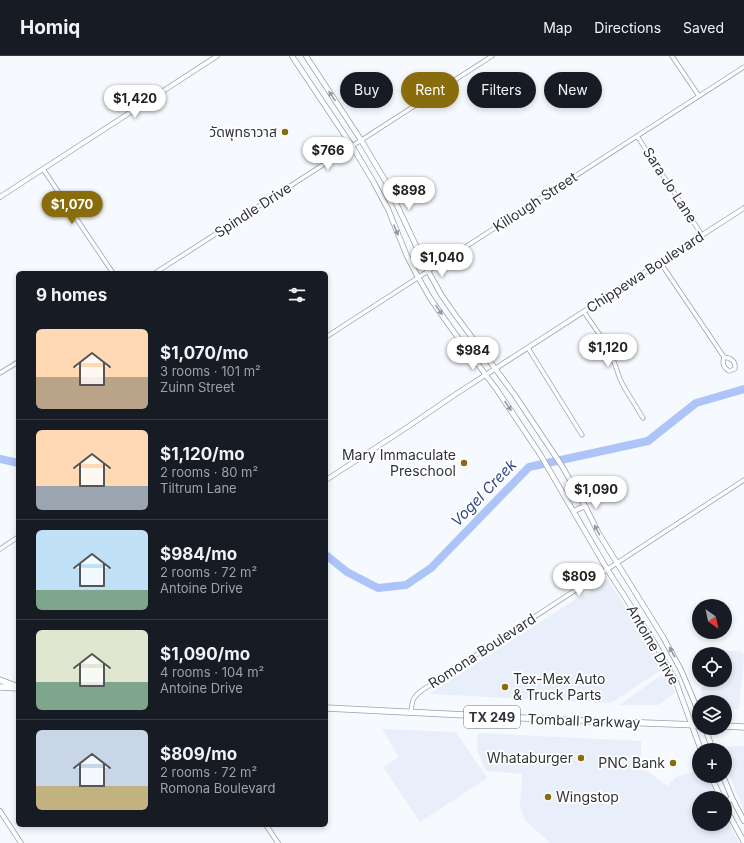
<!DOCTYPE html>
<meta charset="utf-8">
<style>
:root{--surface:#171b24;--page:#242831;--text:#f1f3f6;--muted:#9ea1a6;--line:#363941;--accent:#896c0c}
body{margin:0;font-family:Inter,"Noto Sans Thai",sans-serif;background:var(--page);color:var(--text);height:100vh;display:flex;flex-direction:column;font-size:15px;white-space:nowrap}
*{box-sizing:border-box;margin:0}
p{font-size:13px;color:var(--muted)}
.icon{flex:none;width:22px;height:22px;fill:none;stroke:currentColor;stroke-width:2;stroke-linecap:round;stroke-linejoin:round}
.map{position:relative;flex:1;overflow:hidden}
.side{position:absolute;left:16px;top:215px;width:312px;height:556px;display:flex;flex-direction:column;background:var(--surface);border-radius:6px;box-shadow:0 2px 6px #0003}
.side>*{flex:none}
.top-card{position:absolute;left:340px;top:16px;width:344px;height:36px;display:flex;gap:8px}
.needle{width:26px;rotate:147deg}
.buttons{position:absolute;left:692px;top:543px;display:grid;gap:8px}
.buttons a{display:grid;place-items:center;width:40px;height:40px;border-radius:50%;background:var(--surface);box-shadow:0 2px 6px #0003;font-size:20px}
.price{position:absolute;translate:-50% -34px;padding:0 9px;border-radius:14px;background:#fff;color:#222;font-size:13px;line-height:26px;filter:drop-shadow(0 1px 2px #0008)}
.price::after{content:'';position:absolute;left:50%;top:24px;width:12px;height:9px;margin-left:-6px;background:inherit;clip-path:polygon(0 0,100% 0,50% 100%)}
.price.on{background:var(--accent);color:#fff}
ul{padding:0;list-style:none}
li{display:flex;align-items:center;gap:12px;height:100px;padding:0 20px}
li+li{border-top:1px solid var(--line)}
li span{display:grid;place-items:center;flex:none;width:112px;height:80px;border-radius:6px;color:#555}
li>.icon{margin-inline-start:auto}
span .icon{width:48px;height:48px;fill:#fffc;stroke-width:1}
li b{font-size:17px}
h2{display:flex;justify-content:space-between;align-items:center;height:48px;padding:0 20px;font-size:17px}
.chip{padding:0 14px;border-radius:18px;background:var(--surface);box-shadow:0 2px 6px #0003;font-size:14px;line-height:36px}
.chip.on{background:var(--accent);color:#fff}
header{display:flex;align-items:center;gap:24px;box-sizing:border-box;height:56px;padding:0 20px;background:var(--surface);border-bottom:1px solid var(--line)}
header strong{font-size:19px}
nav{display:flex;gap:22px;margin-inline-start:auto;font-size:14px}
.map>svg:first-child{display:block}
.built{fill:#e8eefa}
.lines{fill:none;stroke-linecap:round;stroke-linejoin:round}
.river{stroke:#adc4f9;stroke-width:8}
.minor-casing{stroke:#9ba0ad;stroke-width:5}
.tertiary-casing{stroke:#9ba0ad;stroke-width:5.5}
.secondary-casing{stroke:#9ba0ad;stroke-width:6}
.primary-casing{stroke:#9ba0ad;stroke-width:7}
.minor{stroke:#fff;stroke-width:3.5}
.tertiary{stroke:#fff;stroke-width:4}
.secondary{stroke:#fff;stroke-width:4.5}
.primary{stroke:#fff;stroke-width:5.5}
.oneway{fill:#98999c}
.poi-dot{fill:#896c0c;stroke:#fff;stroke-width:1.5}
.labels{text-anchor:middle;stroke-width:3.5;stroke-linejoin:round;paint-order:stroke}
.shield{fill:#fff;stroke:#6f7074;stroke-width:1}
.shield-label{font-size:13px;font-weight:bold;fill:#313338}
.poi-label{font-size:14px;fill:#313338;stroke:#fff;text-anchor:end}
.street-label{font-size:14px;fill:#313338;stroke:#fff}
.water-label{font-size:15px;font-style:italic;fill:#314988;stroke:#fff}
</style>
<header>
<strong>Homiq</strong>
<nav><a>Map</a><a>Directions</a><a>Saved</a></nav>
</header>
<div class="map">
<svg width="744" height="787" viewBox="0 0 744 787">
<rect width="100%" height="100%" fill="#f6f9fe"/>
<g class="built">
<path d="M607,523L650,588L664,612L611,647L429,638Z"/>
<path d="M712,595H740L744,599L739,653L725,652V646H701L702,624H725V598H710Z"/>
<path d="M666,616L675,637L658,649H619Z"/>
<path d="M382,673L456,676L487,722L420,766L383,711L399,701Z"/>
<path d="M478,677L641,685V710L667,730L676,721L699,714V720H708L717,742H699V768H725V759L739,787H550L525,764L520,750L522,718L486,715L477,694Z"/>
<path d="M727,690H744V754L736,736L725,706V694Z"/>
</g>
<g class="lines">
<g class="river">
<path d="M0,403L18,407"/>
<path d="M326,499L347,516L378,532L406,529L431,512L529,411L648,385L696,347L744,333"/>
</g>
<defs>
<g id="minor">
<path d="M672,0L699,40"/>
<path d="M637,80L702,179"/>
<path d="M43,113L113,217"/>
<path d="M660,206L724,301C731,302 736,305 735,313L729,315C723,311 722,308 724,301"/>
<path d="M155,217L492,0"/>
<path d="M584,256L604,285L612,300L620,323L624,331L643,362"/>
<path d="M326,281L744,11"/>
<path d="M528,292L582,379"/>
<path d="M0,317L18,306"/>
<path d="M0,493L18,481"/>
<path d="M411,656C412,646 412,642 421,635L744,424"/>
</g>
<g id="tertiary">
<path d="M0,141L217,0"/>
<path d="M326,424L409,370L456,338L744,152"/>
<path d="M0,755L21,787"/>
<path d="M266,769L278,787"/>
</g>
<g id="secondary">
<path d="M292,0L352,90L373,125L388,153L407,200L418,221L430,242L451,272L497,334L540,398L607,513L654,586L676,626L701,694"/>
<path d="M306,0L361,84L386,126L428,215L442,240L456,260L514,338L562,410L585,450L599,478L663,581L681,614L699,657"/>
<path d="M574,455L585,450"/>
<path d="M705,672L713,694"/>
<path d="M711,720L721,742"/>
<path d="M723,720L732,742L744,765"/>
<path d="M725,747L732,742"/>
<path d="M725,751L744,786"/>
</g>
<g id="primary">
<path d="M0,624L18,631"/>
<path d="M0,631L18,632"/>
<path d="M326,652L564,664L699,669"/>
<path d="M725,670L744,671"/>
</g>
</defs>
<use href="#minor" class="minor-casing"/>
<use href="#tertiary" class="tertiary-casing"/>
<use href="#secondary" class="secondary-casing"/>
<use href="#primary" class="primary-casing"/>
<use href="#minor" class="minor"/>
<use href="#tertiary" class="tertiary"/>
<use href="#secondary" class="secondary"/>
<use href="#primary" class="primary"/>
</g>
<defs><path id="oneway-solid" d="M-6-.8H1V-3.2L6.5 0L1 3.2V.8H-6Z"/></defs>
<g class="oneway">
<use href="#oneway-solid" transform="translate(332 40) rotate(-124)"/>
<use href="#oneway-solid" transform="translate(396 174) rotate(67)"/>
<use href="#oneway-solid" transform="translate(439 254) rotate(56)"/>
<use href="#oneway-solid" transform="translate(508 350) rotate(56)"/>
<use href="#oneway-solid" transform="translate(597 474) rotate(-118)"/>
<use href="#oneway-solid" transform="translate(672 596) rotate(-119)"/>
</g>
<g class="poi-dot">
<circle cx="285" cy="76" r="4"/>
<circle cx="464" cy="407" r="4"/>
<circle cx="505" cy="631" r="4"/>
<circle cx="581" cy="702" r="4"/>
<circle cx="673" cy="707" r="4"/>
<circle cx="548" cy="741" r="4"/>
</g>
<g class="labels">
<rect class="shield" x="464" y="650" width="56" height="22" rx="3"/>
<g class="shield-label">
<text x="492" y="666">TX 249</text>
</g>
<g class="poi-label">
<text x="277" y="81">วัดพุทธาวาส</text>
<text x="456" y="404">Mary Immaculate<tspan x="456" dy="16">Preschool</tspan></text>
<text x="513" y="628" text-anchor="start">Tex-Mex Auto<tspan x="513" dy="16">&amp; Truck Parts</tspan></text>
<text x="573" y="707">Whataburger</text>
<text x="665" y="712">PNC Bank</text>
<text x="556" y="746" text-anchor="start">Wingstop</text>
</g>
<g class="street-label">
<text transform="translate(670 129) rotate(57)" y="5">Sara Jo Lane</text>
<text transform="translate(535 146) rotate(-33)" y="5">Killough Street</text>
<text transform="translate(253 154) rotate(-33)" y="5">Spindle Drive</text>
<text transform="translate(645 216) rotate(-33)" y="5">Chippewa Boulevard</text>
<text transform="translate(653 589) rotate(60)" y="5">Antoine Drive</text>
<text transform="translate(482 595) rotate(-33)" y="5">Romona Boulevard</text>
<text transform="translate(584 665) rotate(2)" y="5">Tomball Parkway</text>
</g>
<g class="water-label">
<text transform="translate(484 437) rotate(-46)" y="5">Vogel Creek</text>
</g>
</g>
</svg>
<div class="buttons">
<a><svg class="needle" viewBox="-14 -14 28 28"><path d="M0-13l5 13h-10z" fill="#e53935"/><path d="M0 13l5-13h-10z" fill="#9ea1a6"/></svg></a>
<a><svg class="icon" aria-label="locate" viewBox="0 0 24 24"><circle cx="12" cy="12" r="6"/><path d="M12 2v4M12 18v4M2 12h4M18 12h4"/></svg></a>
<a><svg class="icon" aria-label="layers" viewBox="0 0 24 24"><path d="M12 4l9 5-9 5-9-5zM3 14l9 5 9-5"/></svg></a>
<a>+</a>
<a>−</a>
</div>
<b class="price" style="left:135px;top:63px">$1,420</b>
<b class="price" style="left:328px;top:115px">$766</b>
<b class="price" style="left:409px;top:155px">$898</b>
<b class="price on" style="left:72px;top:169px">$1,070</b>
<b class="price" style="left:442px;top:222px">$1,040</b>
<b class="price" style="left:608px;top:312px">$1,120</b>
<b class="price" style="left:473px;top:315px">$984</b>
<b class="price" style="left:596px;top:454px">$1,090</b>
<b class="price" style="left:579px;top:541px">$809</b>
<div class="top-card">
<a class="chip">Buy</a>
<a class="chip on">Rent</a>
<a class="chip">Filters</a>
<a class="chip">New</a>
</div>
<section class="side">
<h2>9 homes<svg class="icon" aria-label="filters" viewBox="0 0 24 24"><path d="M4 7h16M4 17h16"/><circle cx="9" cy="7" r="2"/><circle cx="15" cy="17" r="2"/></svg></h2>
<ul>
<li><span style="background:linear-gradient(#ffd9b3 60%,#b9a48a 0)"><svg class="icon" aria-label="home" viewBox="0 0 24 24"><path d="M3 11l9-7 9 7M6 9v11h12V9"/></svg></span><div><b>$1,070/mo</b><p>3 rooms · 101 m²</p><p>Zuinn Street</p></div></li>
<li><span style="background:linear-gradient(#ffd9b3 70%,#9aa5b1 0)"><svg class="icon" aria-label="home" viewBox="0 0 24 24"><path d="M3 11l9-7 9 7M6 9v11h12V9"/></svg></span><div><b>$1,120/mo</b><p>2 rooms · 80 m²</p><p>Tiltrum Lane</p></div></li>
<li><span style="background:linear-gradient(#bfe0f5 75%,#7fa58c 0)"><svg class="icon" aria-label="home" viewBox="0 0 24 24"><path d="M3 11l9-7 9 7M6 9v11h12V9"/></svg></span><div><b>$984/mo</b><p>2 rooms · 72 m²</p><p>Antoine Drive</p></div></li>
<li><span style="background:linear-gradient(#dfe7d0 65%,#7fa58c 0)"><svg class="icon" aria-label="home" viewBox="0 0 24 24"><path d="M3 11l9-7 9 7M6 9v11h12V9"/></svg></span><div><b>$1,090/mo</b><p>4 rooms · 104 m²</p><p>Antoine Drive</p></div></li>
<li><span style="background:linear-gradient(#c9d6e8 70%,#c2b280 0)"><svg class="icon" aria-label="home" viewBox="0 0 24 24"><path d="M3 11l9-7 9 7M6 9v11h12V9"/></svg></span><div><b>$809/mo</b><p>2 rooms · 72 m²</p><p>Romona Boulevard</p></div></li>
</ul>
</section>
</div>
